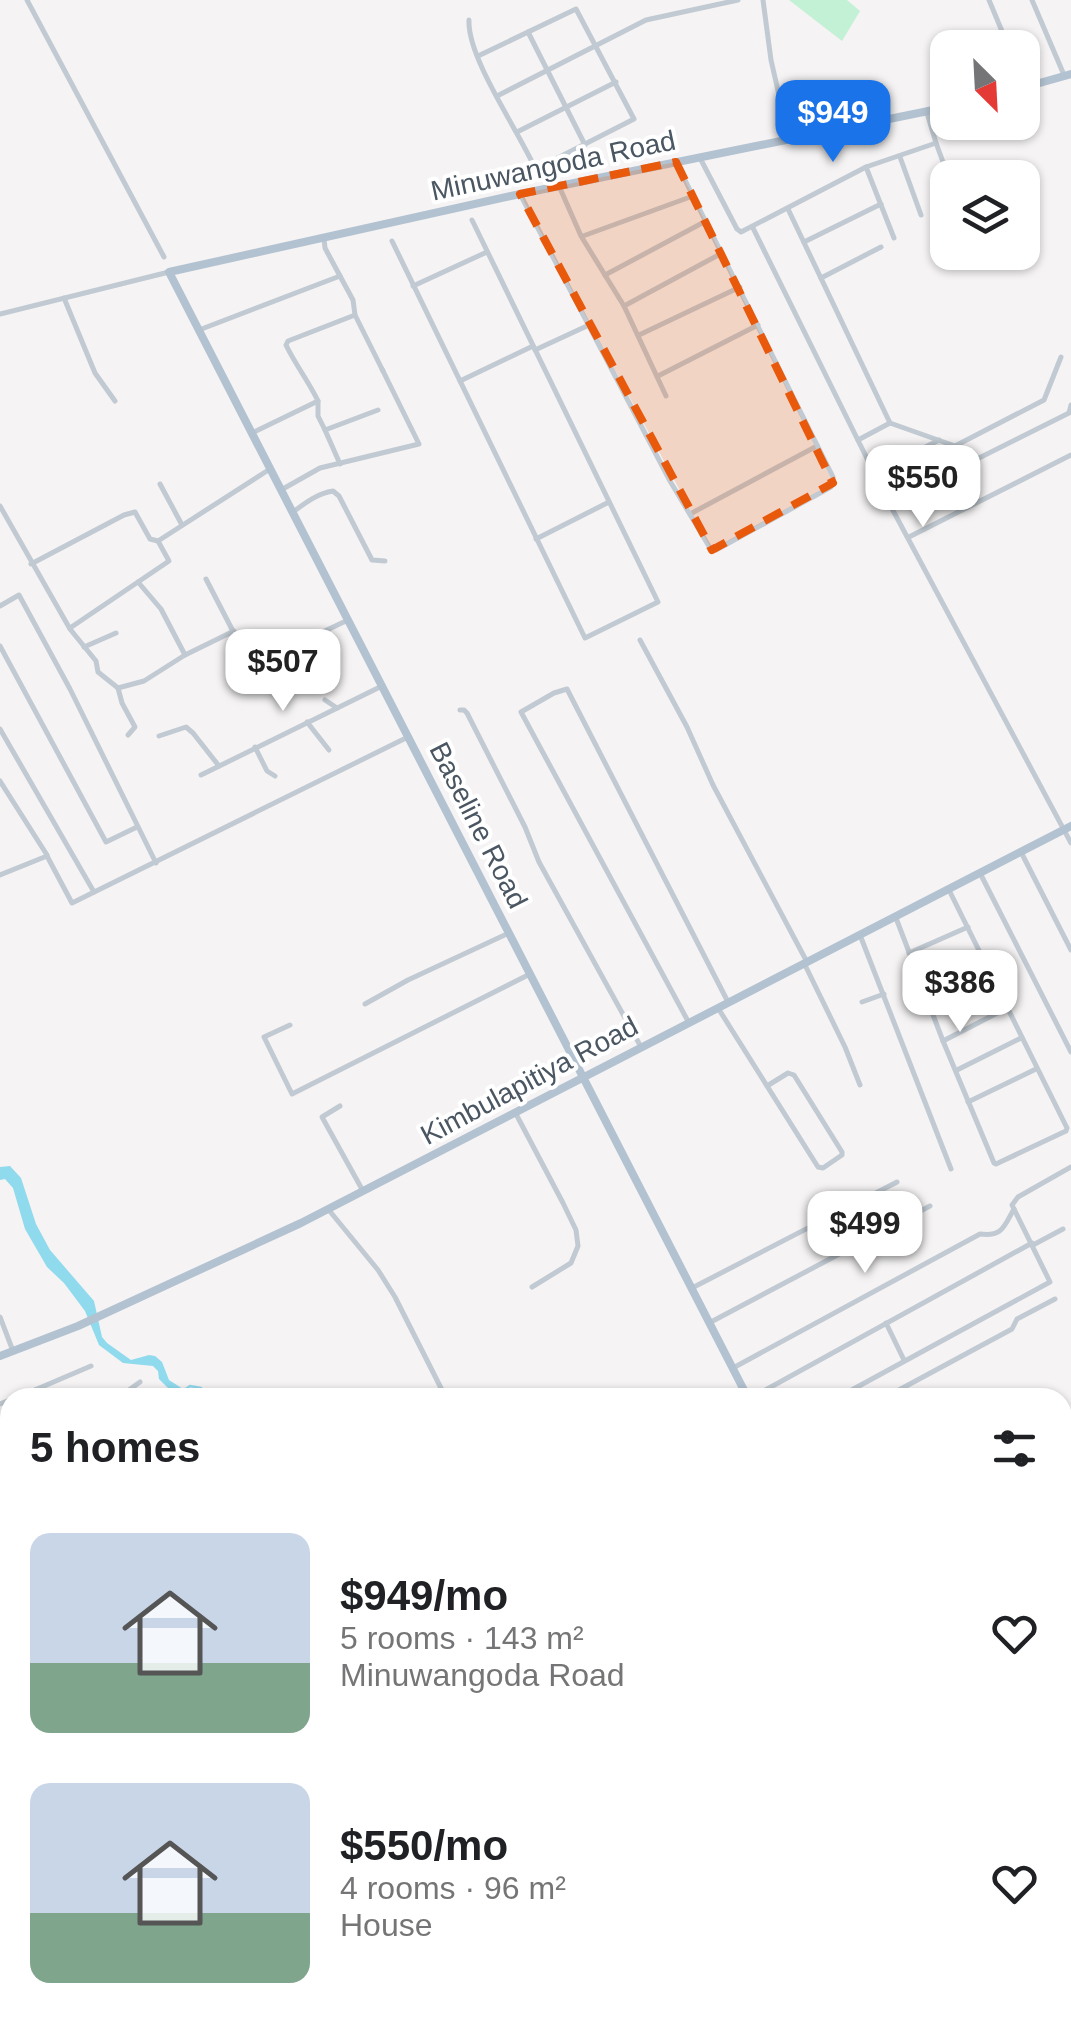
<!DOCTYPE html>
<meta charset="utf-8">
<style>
:root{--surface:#fff;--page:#f6f6f6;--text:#202124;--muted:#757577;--accent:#1a73e8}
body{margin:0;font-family:Arial,sans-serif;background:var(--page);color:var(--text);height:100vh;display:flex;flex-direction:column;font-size:38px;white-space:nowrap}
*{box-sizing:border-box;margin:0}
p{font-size:32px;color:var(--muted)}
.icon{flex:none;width:55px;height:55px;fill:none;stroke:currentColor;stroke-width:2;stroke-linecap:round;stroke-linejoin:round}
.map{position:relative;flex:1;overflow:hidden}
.panel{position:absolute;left:0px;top:1388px;width:1072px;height:642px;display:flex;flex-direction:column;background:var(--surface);border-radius:30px 30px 0 0;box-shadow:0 2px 8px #0004}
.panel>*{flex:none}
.needle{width:65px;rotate:156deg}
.controls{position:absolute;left:930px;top:30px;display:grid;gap:20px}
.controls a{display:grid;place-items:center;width:110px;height:110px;border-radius:20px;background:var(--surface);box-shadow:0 2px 8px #0004;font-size:50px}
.price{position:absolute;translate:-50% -85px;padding:0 22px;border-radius:20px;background:#fff;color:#222;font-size:32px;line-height:65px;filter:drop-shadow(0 2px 5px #0008)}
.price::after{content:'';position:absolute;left:50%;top:60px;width:30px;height:22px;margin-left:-15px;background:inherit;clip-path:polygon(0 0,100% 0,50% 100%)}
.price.current{background:var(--accent);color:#fff}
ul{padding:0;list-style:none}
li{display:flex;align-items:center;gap:30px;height:250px;padding:0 30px}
li span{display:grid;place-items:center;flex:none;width:280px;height:200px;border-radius:20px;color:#555}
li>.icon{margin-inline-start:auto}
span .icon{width:120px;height:120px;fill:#fffc;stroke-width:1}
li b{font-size:42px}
h2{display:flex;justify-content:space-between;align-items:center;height:120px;padding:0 30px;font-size:42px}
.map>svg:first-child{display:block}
.green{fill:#c3f1d5}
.water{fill:#90daee}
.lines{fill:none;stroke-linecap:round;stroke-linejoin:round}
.stream{stroke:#90daee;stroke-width:2.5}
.minor{stroke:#c1cad2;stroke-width:5}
.major{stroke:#b3c2d1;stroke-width:8}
.marked{fill:#e8590c;fill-opacity:0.2;stroke:#e8590c;stroke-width:8;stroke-dasharray:20 12;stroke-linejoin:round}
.labels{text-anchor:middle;stroke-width:8;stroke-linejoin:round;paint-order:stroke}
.street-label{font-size:28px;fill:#4a5661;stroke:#fff}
</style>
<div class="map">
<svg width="1071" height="2029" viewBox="0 0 1071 2029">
<rect width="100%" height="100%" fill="#f5f3f3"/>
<path class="green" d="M789,0H847L860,11L842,41Z"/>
<path class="water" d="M10,1166L21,1178L36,1224L50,1250L94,1301L102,1337L107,1343L131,1360L149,1355L155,1356L162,1362L169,1380L183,1389L179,1397H169L168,1388L159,1379L158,1371L153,1366L123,1363L99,1345L85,1311L64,1283L47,1267L25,1229L13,1188L5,1179L0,1180V1167Z"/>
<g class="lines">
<g class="stream">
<path d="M180,1393L190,1386L201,1388L205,1398"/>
<path d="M122,2029L124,2020"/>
</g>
<g class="minor">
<path d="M27,0L164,257"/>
<path d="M763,0L771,60L789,139"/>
<path d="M989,0L1009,48"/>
<path d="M1032,0L1064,75"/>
<path d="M469,20C467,60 524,138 540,179"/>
<path d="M528,32L585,145"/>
<path d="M478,56L576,9L634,119L536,169"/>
<path d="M497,96L646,20L738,0"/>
<path d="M927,113L936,143"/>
<path d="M517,132L616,82"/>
<path d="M900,157L921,215"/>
<path d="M700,158L737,229L741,232L866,167L936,143L949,178"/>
<path d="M866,167L894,238"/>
<path d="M559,186L581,236L624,306L666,396"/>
<path d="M520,194L670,481L710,548L716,550L831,487L833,483V477L676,162"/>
<path d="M788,209L890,423L955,446L1044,400L1061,357"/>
<path d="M753,228L889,503L1071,843"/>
<path d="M583,236L693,196"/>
<path d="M324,239L325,248L340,276"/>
<path d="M392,241L585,638L658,602L472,220"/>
<path d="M804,242L881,204"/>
<path d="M605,275L706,221"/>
<path d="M821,278L881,247"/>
<path d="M413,286L487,252"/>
<path d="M64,298L95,373L115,401"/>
<path d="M624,306L722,253"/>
<path d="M0,314L169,272"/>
<path d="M199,330L340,276L353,300L355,315"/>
<path d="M639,335L740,287"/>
<path d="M535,350L589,325"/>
<path d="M658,376L758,325"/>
<path d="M460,381L533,346"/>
<path d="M318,401V416L325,430"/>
<path d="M252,433L318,401C309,382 295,364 286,345L288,341L355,315L383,371"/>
<path d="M858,440L890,423"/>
<path d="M340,464L325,430L378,410"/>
<path d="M875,473L939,440"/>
<path d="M160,484L182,525"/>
<path d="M281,490L320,468L419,444L382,369"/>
<path d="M889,503L1069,413L1071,405"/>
<path d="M0,506L70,629L96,661L98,672L118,688"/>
<path d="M293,512C305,503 318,493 333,491L339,496L372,560L385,561"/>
<path d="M690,514L817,446"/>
<path d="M909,537L1071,455"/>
<path d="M536,539L609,502"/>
<path d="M31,564L124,515L135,512L150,539L158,541L270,469"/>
<path d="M206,579L251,666L348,620"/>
<path d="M138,582L161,609L185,655"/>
<path d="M0,606L19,595L70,689L156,863"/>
<path d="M70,628L169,561L158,541"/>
<path d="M640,640L687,727L713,785L807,962"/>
<path d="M0,646L106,842L137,827"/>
<path d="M84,647L116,633"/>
<path d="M325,700L337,708"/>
<path d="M460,710H464L467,713L525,827L539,862L641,1047"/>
<path d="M307,722L329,750"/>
<path d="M0,729L94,892"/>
<path d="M128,735L135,727L122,703L118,688L144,681L185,655L234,631"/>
<path d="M159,736L186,727L193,733L219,766"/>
<path d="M255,747L267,771L275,776"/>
<path d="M201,775L382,686"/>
<path d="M0,781L47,855"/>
<path d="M1021,852L1071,950"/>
<path d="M980,873L1071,1052"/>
<path d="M0,875L47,856L72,903L408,737"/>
<path d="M896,918L943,1041L994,1163L996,1164L1066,1131L1067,1128L949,890"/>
<path d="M860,935L951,1169"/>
<path d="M909,953L968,927"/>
<path d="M805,965L845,1047L860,1085"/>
<path d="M921,983L981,954"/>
<path d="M862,1002L884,994"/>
<path d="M365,1004L408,980L509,933"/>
<path d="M718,1008L818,1167L823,1168L842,1155V1152L794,1075L788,1073L767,1086"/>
<path d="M932,1011L993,981"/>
<path d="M689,1023L521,712L554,693L567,689L728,1002"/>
<path d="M290,1025L264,1037L292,1094L530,974"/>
<path d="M943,1041L1007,1008"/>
<path d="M957,1070L1021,1038"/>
<path d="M968,1102L1036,1069"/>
<path d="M340,1106L322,1117L363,1191"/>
<path d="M516,1114L563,1203L576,1230L578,1246L571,1263L532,1287"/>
<path d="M328,1209L378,1270L395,1297L446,1398"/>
<path d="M1033,1245L1063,1229"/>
<path d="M692,1288L897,1182"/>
<path d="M0,1317L13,1351"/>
<path d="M709,1323L930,1206"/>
<path d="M886,1323L904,1360"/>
<path d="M733,1368L980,1234C1003,1237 1004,1226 1014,1209"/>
<path d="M16,1398L91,1366"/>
<path d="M118,1398L140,1382"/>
<path d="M751,1398L1032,1243"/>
<path d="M837,1398L1050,1282L1012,1205L1018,1197L1071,1167"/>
<path d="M884,1398L1012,1329L1017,1319L1055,1299"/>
<path d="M0,1404L10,1400"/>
<path d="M1062,1424L1071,1419"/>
<path d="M1062,1460L1071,1457"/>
<path d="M0,1480L1,1461L10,1458"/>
<path d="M6,1669L10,1668"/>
<path d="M1062,1731L1071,1727"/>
<path d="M1062,1945L1071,1940"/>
<path d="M421,2020L424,2029"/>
<path d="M602,2020L605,2029"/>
<path d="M669,2020L673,2029"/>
<path d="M729,2020L735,2026L745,2020"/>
<path d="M782,2020L787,2029"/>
<path d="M0,2026L2,2029"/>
<path d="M474,2029L492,2020"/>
<path d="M565,2029L568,2027L567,2020"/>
<path d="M640,2029L660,2020"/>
<path d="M707,2029H712"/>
<path d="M878,2029L895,2020"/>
<path d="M956,2029L974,2020"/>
</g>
<g class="major">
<path d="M1022,88L1071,74"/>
<path d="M0,1356L78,1326L301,1223L1071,826"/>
<path d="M748,1398L169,272L520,194L948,107"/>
<path d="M1062,2009L1071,2026"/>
</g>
</g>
<path class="marked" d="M676,162L833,483L712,550L520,194Z"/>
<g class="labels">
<g class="street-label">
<text transform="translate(553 165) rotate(-12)" y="10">Minuwangoda Road</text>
<text transform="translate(479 825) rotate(63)" y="10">Baseline Road</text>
<text transform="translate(529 1080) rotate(-28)" y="10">Kimbulapitiya Road</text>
</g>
</g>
</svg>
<div class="controls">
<a><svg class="needle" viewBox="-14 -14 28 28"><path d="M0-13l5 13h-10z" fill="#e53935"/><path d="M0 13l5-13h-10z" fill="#757577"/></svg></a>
<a><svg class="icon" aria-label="layers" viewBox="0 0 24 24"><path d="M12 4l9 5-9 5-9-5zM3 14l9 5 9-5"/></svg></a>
</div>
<b class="price current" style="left:833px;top:165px">$949</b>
<b class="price" style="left:923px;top:530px">$550</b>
<b class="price" style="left:283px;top:714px">$507</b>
<b class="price" style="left:960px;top:1035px">$386</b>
<b class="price" style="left:865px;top:1276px">$499</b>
<section class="panel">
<h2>5 homes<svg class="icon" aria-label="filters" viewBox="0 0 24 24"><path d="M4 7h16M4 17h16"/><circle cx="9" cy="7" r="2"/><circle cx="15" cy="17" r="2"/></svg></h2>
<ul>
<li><span style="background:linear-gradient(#c9d6e8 65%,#7fa58c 0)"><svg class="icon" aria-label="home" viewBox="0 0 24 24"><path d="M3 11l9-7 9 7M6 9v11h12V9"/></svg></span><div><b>$949/mo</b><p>5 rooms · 143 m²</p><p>Minuwangoda Road</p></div><svg class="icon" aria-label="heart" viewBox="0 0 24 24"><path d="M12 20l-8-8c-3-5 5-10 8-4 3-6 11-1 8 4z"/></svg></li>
<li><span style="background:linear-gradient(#c9d6e8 65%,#7fa58c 0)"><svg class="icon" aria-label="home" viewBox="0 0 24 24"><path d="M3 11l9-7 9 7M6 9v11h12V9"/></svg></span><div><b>$550/mo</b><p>4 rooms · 96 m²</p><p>House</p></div><svg class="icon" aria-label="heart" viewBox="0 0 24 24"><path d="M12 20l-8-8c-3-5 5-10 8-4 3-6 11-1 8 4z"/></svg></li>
</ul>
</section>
</div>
